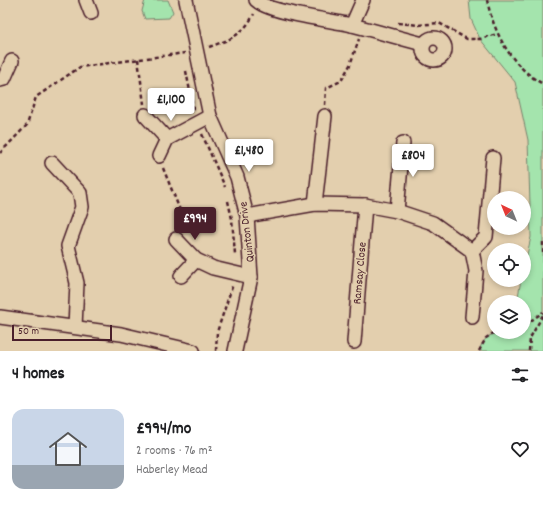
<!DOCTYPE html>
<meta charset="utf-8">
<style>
:root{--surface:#fff;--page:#f2f2f2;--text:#202124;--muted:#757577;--accent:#4a1f2b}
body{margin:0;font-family:Dekko,sans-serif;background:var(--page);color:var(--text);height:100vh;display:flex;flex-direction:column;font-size:15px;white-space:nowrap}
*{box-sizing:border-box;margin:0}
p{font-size:13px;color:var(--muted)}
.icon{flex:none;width:22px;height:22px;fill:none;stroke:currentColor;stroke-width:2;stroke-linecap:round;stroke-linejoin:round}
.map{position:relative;height:351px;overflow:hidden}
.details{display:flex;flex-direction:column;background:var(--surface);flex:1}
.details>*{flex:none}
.needle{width:26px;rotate:317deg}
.tools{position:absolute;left:487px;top:191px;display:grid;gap:8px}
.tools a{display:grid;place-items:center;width:44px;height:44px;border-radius:50%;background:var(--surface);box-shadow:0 2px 6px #0003;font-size:20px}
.scale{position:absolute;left:12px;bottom:10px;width:100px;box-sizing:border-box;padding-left:4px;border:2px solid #4a1f2b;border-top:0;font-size:11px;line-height:14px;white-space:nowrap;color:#4a1f2b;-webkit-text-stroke:3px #e3cfae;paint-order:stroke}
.price{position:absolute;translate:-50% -34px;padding:0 9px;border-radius:4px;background:#fff;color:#222;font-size:13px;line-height:26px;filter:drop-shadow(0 1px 2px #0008)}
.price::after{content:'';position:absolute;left:50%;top:24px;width:12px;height:9px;margin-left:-6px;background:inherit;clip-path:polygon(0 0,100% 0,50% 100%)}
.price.on{background:var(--accent);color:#fff}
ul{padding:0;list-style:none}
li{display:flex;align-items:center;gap:12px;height:100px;padding:0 12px}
li span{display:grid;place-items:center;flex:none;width:112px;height:80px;border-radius:12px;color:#555}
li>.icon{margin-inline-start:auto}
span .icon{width:48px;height:48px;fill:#fffc;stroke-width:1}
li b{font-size:17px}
h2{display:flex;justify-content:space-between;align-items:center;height:48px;padding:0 12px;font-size:17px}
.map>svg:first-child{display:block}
.green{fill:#a4e4ad;stroke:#77826c}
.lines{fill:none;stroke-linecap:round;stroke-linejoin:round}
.minor-casing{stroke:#4a1f2b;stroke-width:16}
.path{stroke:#4a1f2b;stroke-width:2.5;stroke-dasharray:4 3;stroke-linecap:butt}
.minor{stroke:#e3cfae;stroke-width:13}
.labels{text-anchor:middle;stroke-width:3;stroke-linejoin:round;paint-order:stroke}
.street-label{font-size:12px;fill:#4a1f2b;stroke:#e3cfae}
</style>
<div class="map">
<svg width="543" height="351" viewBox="0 0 543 351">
<rect width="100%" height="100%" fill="#e3cfae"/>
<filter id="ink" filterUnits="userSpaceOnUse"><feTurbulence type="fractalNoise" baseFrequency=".025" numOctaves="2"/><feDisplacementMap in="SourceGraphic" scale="8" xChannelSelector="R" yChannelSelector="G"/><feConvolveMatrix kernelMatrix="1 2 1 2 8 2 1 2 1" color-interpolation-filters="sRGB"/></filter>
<g filter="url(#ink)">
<g class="green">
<path d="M145,0H168L173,12L169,18L145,19L142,11Z"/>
<path d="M469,0H543V351H479C486,328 505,332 524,332V302H517L521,280H524V268L531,237L528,140L515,82L480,39L471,19Z"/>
</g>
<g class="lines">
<defs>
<g id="minor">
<path d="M86,0L91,13"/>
<path d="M186,0L210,116L237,177L247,216L251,277L235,351"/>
<path d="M256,0C269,13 331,20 352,25C376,31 399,38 423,44"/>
<path d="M352,25L363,0"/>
<circle cx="434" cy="49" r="11"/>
<path d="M0,80L4,79L12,61"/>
<path d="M145,115L167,139"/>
<path d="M159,156L167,139L210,116"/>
<path d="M52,163L80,193L82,207L68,246L77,283L75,327"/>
<path d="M315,204L325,116"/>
<path d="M397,211L403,143"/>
<path d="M247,216L315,204L365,205L397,211L433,223L472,251"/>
<path d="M176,239L196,260L213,268L251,277"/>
<path d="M181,276L196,260"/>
<path d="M0,317L121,334L193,351"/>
<path d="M472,317L476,271L472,251L486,237L493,158"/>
<path d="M354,342L365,205"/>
</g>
</defs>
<use href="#minor" class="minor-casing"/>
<g class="path">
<path d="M487,0C494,34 512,67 543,84"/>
<path d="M398,23L419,25L439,23L467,39H480L497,34"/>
<path d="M209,47C231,39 242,36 254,14"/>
<path d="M138,59L144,104"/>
<path d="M186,71L194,111"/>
<path d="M325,105L326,88L341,81L350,65L359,39"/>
<path d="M202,134L225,187"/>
<path d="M0,153L27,125L36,97L80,67L185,53"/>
<path d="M163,168L184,220L178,226"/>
<path d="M228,201L232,219L235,254"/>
<path d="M543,242V254"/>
<path d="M524,323H528L543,312"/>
<path d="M216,351L217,332L233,284"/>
<path d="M479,351L486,338L495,332"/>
<path d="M529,351L530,338L543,315"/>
</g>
<use href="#minor" class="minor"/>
</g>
</g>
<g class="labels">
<g class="street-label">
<text transform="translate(246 232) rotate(-97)" y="4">Quinton Drive</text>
<text transform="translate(359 273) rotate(-85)" y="4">Ramsay Close</text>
</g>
</g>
</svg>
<div class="tools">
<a><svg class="needle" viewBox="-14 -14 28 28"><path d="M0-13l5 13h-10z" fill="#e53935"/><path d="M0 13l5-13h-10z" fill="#757577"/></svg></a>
<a><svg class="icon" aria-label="locate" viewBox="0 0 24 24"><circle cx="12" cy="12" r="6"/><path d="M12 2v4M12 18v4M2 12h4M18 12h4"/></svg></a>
<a><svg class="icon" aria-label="layers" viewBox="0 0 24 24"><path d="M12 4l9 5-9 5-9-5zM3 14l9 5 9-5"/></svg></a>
</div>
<div class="scale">50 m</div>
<b class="price" style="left:171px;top:122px">£1,100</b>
<b class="price" style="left:249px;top:173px">£1,480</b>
<b class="price" style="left:413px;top:178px">£804</b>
<b class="price on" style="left:195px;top:241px">£994</b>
</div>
<section class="details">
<h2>4 homes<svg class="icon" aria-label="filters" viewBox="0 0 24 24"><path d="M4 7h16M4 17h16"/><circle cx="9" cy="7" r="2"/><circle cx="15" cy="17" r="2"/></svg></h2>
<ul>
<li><span style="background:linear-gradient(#c9d6e8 70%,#9aa5b1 0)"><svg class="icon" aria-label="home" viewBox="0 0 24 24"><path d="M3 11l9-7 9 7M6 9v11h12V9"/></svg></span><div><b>£994/mo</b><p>2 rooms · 76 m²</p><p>Haberley Mead</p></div><svg class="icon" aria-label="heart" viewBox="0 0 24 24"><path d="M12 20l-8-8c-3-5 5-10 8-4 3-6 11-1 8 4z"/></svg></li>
</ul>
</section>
